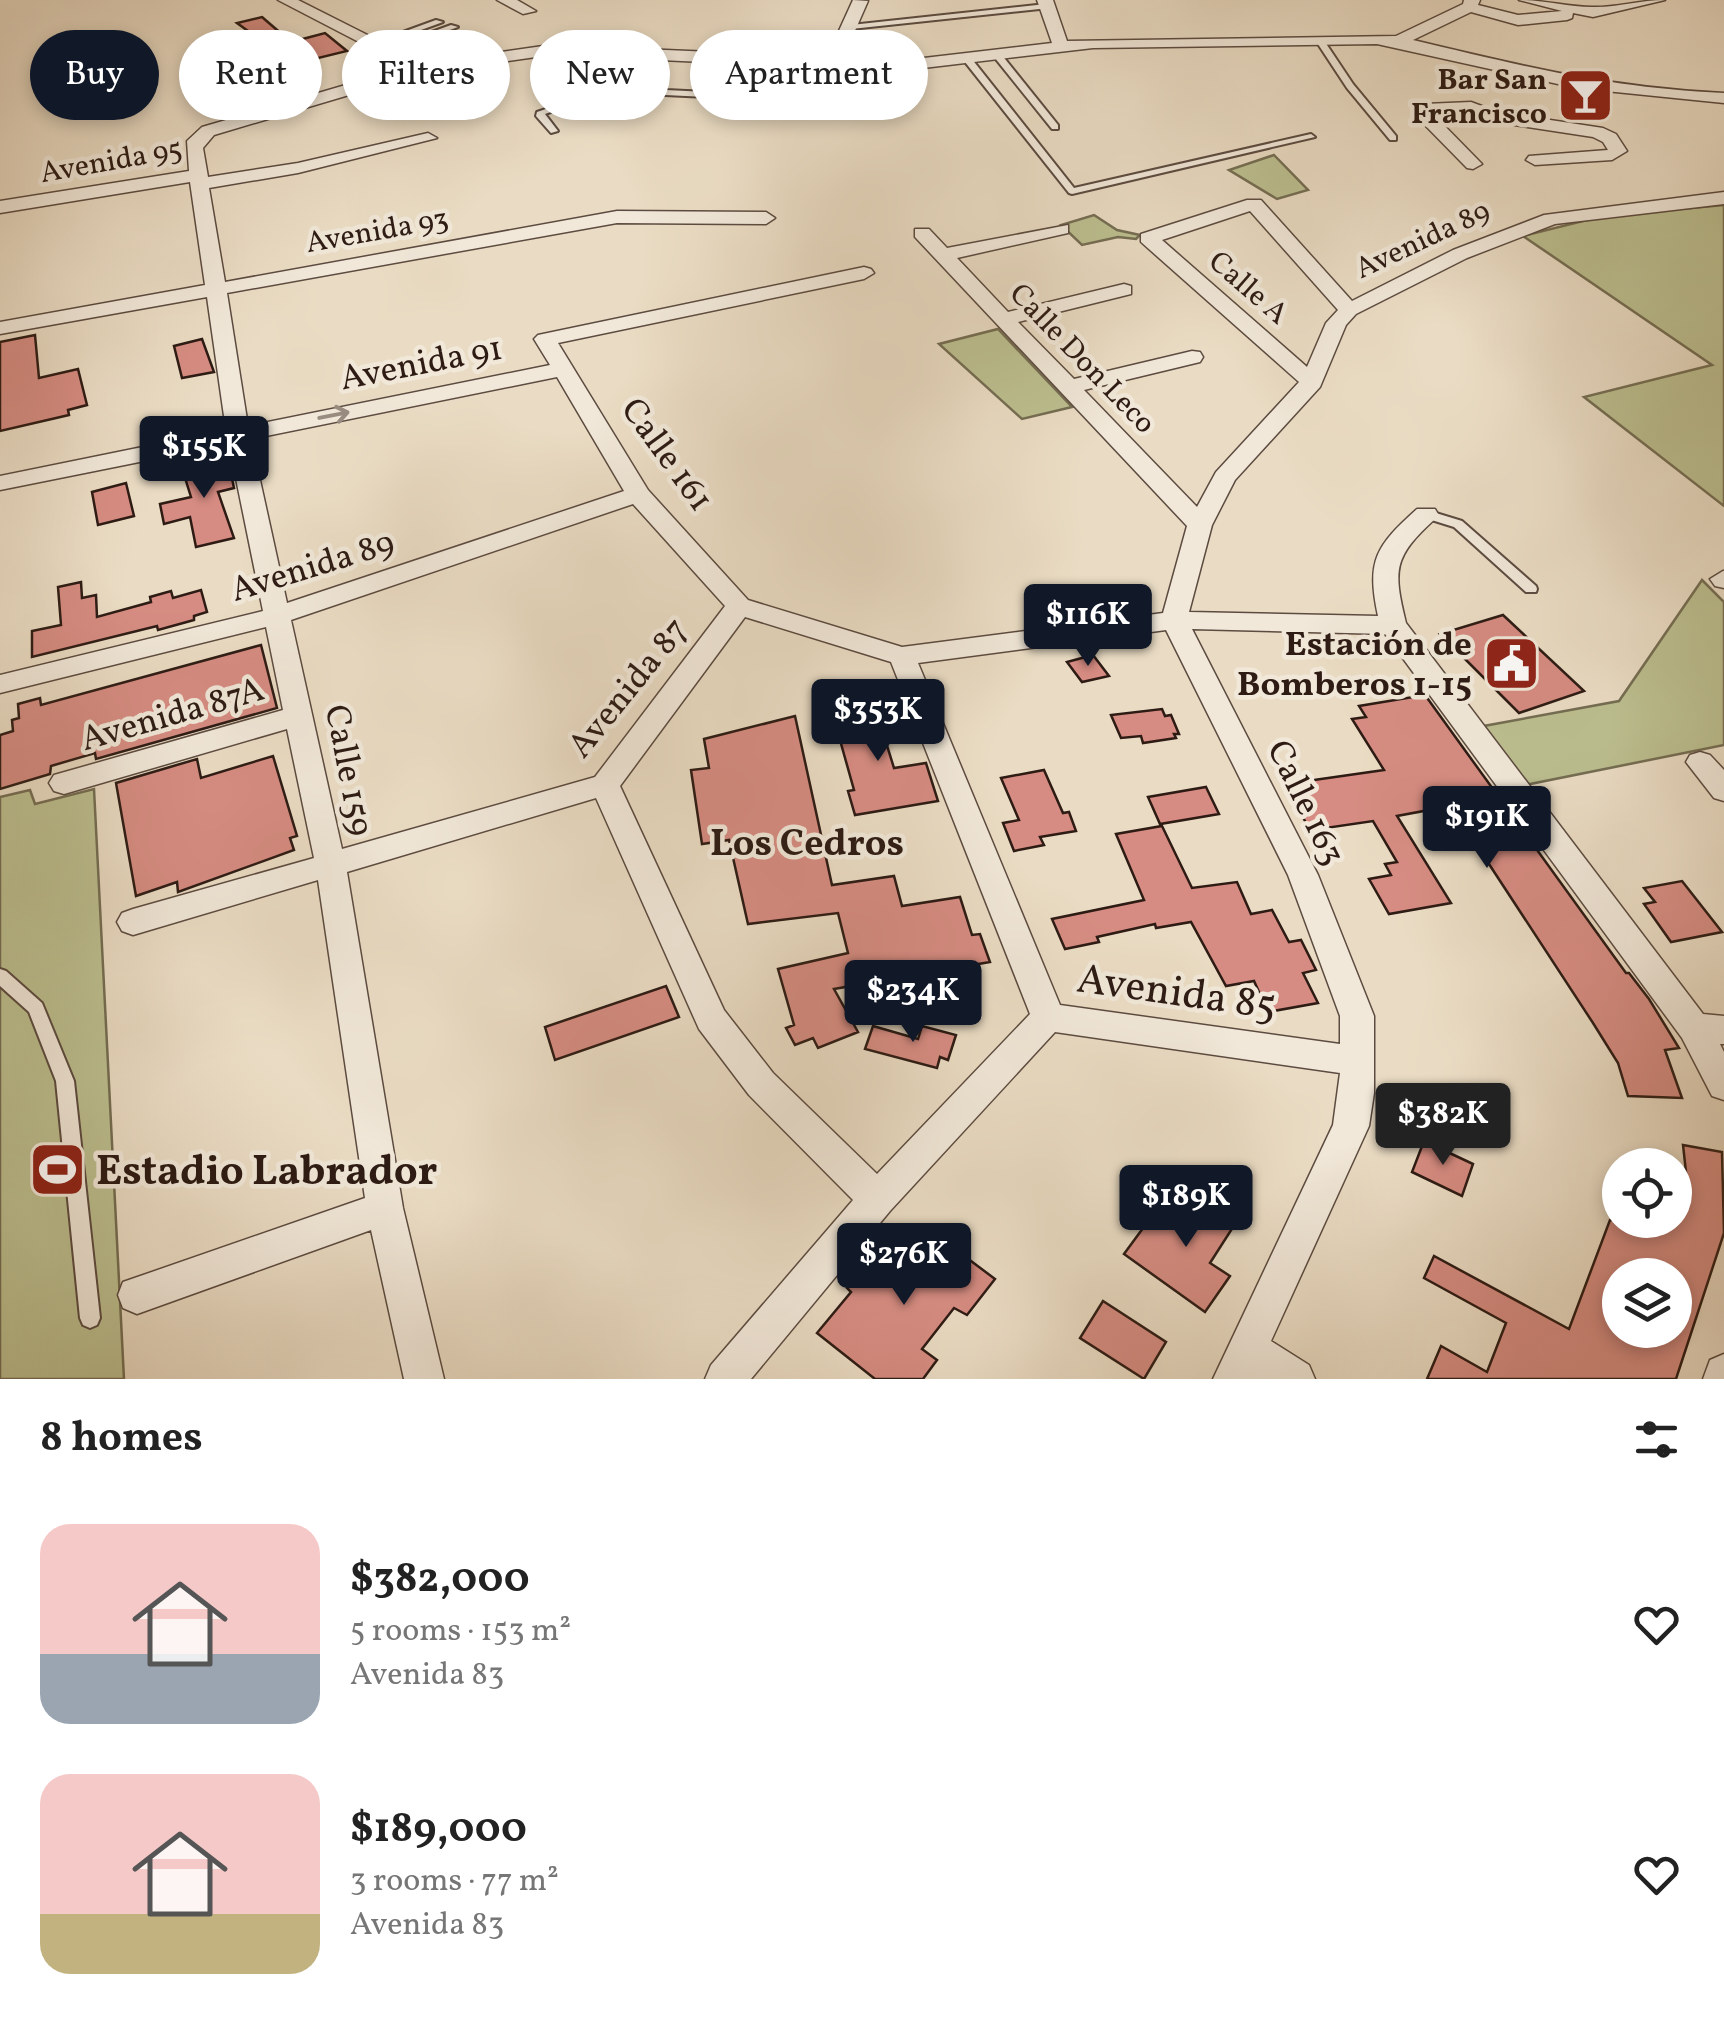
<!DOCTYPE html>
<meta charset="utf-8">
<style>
:root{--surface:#fff;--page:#f2f2f2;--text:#222;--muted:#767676;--accent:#111827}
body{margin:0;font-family:Vollkorn,serif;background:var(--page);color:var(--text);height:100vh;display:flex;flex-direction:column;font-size:38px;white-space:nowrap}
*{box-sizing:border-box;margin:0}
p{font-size:32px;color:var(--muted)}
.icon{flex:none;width:55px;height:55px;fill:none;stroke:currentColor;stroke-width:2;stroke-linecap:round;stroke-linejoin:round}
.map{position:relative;height:1379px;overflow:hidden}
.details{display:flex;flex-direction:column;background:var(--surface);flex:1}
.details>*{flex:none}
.hud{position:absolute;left:30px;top:30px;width:1000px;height:90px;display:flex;gap:20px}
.fabs{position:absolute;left:1602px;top:1148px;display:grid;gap:20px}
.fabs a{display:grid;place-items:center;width:90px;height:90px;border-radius:50%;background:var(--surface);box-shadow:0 5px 15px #0003;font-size:50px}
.price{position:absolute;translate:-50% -85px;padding:0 22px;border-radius:10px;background:var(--accent);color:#fff;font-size:32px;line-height:65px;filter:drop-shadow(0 2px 5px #0008)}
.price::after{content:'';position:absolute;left:50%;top:60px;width:30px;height:22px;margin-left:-15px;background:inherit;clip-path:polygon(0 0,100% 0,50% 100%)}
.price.selected{background:#222;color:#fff}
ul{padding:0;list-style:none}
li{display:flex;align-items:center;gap:30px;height:250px;padding:0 40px}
li span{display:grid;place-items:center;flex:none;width:280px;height:200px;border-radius:30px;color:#555}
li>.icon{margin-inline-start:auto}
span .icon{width:120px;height:120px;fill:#fffc;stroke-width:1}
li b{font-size:42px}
h2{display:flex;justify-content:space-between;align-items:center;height:120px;padding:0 40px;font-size:42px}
.tag{padding:0 35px;border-radius:45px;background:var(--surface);box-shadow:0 5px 15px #0003;font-size:35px;line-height:90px}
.tag.selected{background:var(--accent);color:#fff}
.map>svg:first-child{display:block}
.green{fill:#bcbf90;stroke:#746d52;stroke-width:2.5}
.building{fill:#d68c82;stroke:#2d1b14;stroke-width:2.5;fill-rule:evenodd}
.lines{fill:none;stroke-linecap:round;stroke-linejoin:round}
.service-casing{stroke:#5c4b40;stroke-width:4}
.minor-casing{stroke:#5c4b40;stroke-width:3}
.service{fill:#f1e8d9;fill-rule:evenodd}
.minor{fill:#f1e8d9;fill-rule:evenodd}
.oneway{stroke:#998c80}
.labels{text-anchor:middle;stroke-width:9;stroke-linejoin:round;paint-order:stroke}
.far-poi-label{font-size:30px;font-weight:bold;fill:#2d1b14;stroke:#f1e8d9;text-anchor:end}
.far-street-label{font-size:30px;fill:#2d1b14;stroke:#f1e8d9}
.street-label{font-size:35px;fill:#2d1b14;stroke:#f1e8d9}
.poi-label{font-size:35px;font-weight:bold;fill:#2d1b14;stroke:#f1e8d9;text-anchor:end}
.neighbourhood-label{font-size:38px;font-weight:bold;fill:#2d1b14;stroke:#f1e8d9}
.near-street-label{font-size:42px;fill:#2d1b14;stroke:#f1e8d9}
.near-poi-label{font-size:42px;font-weight:bold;fill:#2d1b14;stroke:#f1e8d9;text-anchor:start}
</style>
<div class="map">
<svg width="1724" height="1379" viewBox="0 0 1724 1379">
<rect width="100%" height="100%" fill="#eadcc4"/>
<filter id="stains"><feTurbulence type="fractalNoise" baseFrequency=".002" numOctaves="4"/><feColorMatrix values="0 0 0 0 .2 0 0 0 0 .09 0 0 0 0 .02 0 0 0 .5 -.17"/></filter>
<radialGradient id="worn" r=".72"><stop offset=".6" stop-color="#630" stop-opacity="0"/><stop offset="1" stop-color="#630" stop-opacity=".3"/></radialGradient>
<g class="green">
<path d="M1274,155L1308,190L1277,199L1229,170Z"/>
<path d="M1724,205V506L1584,397L1712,365L1523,236L1603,216Z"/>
<path d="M1094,215L1117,230L1140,235L1136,239L1118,237L1082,245L1061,225Z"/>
<path d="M998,329L1072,407L1022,419L939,344Z"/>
<path d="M1702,580L1724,602V745L1525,785L1484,726L1619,701Z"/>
<path d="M94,789L124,1379H0V797L30,790L35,804Z"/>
</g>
<g class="building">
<path d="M262,17L291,42L325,33L347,51L294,64L237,23Z"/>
<path d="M35,335L39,378L78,369L87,405L68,410L69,415L0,431V342Z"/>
<path d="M202,339L214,372L182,378L174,346Z"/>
<path d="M221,457L222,461L228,460L234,488L218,492L234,538L196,547L190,517L164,524L160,504L191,497L181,465Z"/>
<path d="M126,483L134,516L98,525L92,492Z"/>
<path d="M81,582L82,598L96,595L97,617L151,602L150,597L171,591L173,598L201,590L207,612L194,616V620L158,630L157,626L32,657V631L61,625L58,587Z"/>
<path d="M1503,615L1584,691L1519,713L1440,634Z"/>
<path d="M261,645L277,708L96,759L95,753L51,766L50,774L0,789V735L13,731L12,720L19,718L18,704L40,698L41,705Z"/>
<path d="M1093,655L1109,676L1082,682L1067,662Z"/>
<path d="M1425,695L1626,973H1629L1649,999L1679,1048L1665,1050L1682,1098L1628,1096L1618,1063L1593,1023L1451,806L1397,816L1451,903L1389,914L1369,879L1391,875L1385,864L1397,862L1373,821L1326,828L1323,823L1307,825L1286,784L1384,770L1352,719L1366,717L1359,706Z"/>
<path d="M883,701L890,722L880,723L894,768L926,763L938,801L855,815L848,791L854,790L833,715L844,713L842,707Z"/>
<path d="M1162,709L1165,716L1171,715L1179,734H1174L1176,738L1143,743L1141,736L1121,738L1111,715Z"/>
<path d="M795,716L832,885L894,876L902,906L960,897L972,935L980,934L990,962L834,989L858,1032L818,1048L813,1038L795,1045L786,1028L794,1025L778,969L848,953L838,913L748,924L729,840L702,844L691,770L709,768L704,739Z"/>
<path d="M273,756L297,836L290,838L294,850L178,892L177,882L136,896L116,783L197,759L201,778Z"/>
<path d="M1044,770L1063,813L1069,812L1076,831L1040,837L1044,845L1014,851L1003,823L1019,820L1001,778Z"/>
<path d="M1206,787L1219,814L1160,824L1148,797Z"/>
<path d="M1162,826L1192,888L1237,882L1251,914L1272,910L1289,942L1301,940L1316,970L1303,973L1318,1003L1268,1012L1254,981L1226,986L1191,922L1156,928L1155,924L1097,937L1099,942L1065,949L1052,919L1144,900L1116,834Z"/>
<path d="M1682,881L1722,932L1671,942L1644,904L1655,902L1644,888Z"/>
<path d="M666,986L679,1017L555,1060L545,1027Z"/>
<path d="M873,1026L918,1039L922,1026L956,1035L948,1060L940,1057L937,1068L865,1049Z"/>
<path d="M1424,1141L1473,1164L1462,1196L1412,1172Z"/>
<path d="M1683,1145L1722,1152L1724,1233L1676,1379H1427L1441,1346L1487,1372L1506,1323L1424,1278L1434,1256L1569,1329L1610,1220H1675V1183L1688,1190ZM1620,1275H1675V1330H1620Z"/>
<path d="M1188,1190L1237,1221L1210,1263L1230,1276L1205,1312L1124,1254L1149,1220L1161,1228Z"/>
<path d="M927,1228L995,1279L967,1315L954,1308L922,1349L937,1360L923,1379H875L817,1333L851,1292L847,1288L878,1251L897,1265Z"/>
<path d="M1103,1301L1166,1342L1144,1379L1080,1338Z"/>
</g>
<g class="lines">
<defs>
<g id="service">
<path d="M1046,4H1049V8L851,29L847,27L851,25Z"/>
<path d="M436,20L443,22L377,46L370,44Z"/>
<path d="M451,25L458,27L389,52L382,50Z"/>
<path d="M1317,39H1323L1353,84L1396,136V140H1390L1347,88L1316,41Z"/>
<path d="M576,48L580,50L579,90L585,100L545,114L558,131L551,133L536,116L537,112L576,99L571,90L572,50Z"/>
<path d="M650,51L654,53L660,87L666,90L768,95H770L779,61L783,59L787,61L778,96L772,100L665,95L652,88L646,53Z"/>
<path d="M995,54H1001L1058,125V129H1052L995,58Z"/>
<path d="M965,58H971L1074,188L1311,134L1315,137L1072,194L1069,193L965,62Z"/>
<path d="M1426,510L1462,521L1536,586L1537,589L1536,592H1526L1454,527L1422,517L1420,514Z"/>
<path d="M0,969L6,971L42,1003L74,1081L100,1318L97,1325L90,1328L83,1325L80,1318L56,1081L29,1012L0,986Z"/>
</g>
<g id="minor">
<path d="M278,0H298L423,63L550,45L827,57L853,0L868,1L843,58L898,61L1052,43L1037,0H1053L1067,41L1396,36L1463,4L1464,0H1480L1478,5L1518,15L1562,11L1519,0C1544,0 1568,7 1592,7C1615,8 1640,0 1665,0L1593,17L1573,13L1572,18L1567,20L1518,25L1471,12L1413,40C1522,66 1611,88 1724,93V103L1576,88L1377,44L1093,48L898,71L550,55L423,73L214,135L203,148L208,177L298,163L428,133L437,138L298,173L209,188L225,282L617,211L766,212L775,218L766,224L617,223L227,293L248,426L550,365L534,339L538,335L864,267L871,269L874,273L864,279L558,343L648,490L748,600L902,647L1163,613L1187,526L915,237V229H929L947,248L1068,225V233L957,258L1008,312L1124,284L1131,286V294L1018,322L1074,379L1192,351L1200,352L1203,357L1200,362L1084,390L1197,507L1216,472L1299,382L1141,242V234L1247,200H1261L1352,301L1453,250L1544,215L1724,192V204L1555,224L1467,258L1356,314L1346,325L1320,387L1235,480L1212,525L1189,612L1378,616C1366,560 1376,546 1417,509H1435L1438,514L1435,519C1393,557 1393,570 1406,623L1703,1014L1724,1016V1044H1720L1724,1052V1100L1712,1096L1682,1038L1385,634L1192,629L1318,875L1374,1016V1093L1369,1126L1271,1341L1309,1365L1315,1379H1213L1333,1125L1340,1073L1055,1032L890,1211L751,1379H705L711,1365L853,1200L749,1095L699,1029L596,798L347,872L403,1208L444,1379H404L371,1230L137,1314L123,1308L118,1295L123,1282L365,1198L318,880L133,935L122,931L117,922L122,913L133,909L314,858L287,729L64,794L54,791L49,783L54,775L283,710L266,627L0,693V675L263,611L229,444L0,490V476L226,430L207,297L0,334V322L205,285L190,182L0,213V201L189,171L187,141L202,127L407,67ZM1250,211L1338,310L1326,323L1307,367L1162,240ZM557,377L624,491L287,603L251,439ZM633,504L725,606L595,777L342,849L291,620ZM745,617L891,662L1030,1014L877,1174L773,1073L724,1010L620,786ZM1166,630L1288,875L1340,1016V1044L1060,1005L918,663Z"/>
<path d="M497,0H517L536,11L523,14Z"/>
<path d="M1471,102L1498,112L1603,128L1616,134L1627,151L1612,160L1535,165L1526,160L1529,156L1608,150L1603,142L1593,137L1494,122L1469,112L1433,114L1482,164L1473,169L1467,168L1415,115L1419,105L1425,104Z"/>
<path d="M1723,571H1724V588L1715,586L1710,579Z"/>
<path d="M1700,752L1710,755L1724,770V801L1714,798L1686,762L1690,755Z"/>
<path d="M1724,1354V1379H1703L1710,1360Z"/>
</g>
</defs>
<use href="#service" class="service-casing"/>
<use href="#minor" class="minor-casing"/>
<use href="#service" class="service"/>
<use href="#minor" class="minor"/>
</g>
<defs><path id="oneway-shaft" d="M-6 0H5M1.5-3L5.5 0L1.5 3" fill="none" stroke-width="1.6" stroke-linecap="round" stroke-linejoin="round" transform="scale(2.5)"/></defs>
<use class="oneway" href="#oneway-shaft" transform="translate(334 415) rotate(-11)"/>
<defs>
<symbol id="bar-square" viewBox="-11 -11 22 22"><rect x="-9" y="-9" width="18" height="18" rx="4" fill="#8f2418" stroke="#f1e8d9"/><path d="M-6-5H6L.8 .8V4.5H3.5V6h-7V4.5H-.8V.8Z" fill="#fff"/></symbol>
<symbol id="civic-square" viewBox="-11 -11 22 22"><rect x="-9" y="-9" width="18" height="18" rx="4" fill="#8f2418" stroke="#f1e8d9"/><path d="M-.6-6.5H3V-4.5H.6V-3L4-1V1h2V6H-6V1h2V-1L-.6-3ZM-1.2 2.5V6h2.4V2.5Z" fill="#fff"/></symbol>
<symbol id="stadium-square" viewBox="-11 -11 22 22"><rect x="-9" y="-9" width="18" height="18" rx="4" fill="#8f2418" stroke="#f1e8d9"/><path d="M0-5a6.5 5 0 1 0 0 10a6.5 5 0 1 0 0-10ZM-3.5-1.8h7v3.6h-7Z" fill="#fff"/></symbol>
</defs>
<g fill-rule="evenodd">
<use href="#bar-square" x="1554" y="64" width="63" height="63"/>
<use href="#civic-square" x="1480" y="632" width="63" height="63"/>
<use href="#stadium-square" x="26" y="1138" width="63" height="63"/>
</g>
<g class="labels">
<g class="far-poi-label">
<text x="1547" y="89">Bar San<tspan x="1547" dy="34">Francisco</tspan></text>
</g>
<g class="far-street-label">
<text transform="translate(111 160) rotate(-10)" y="10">Avenida 95</text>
<text transform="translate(377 230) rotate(-10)" y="10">Avenida 93</text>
<text transform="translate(1422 239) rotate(-25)" y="10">Avenida 89</text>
<text transform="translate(1249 287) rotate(41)" y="10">Calle A</text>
<text transform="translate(1083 358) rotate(46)" y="10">Calle Don Leco</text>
</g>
<g class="street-label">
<text transform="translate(421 362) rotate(-11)" y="12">Avenida 91</text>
<text transform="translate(668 454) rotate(54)" y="12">Calle 161</text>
<text transform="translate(312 565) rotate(-17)" y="12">Avenida 89</text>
<text transform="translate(627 687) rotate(-51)" y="12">Avenida 87</text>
<text transform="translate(172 713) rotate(-16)" y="12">Avenida 87A</text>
<text transform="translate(350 770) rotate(79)" y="12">Calle 159</text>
<text transform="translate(1307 802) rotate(64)" y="12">Calle 163</text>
</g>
<g class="poi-label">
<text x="1472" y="655">Estación de<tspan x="1472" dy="40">Bomberos 1-15</tspan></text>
</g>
<g class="neighbourhood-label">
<text x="807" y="855">Los Cedros</text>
</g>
<g class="near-street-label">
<text transform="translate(1177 990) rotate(8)" y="15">Avenida 85</text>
</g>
<g class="near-poi-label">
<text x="96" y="1184">Estadio Labrador</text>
</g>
</g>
<rect width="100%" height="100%" filter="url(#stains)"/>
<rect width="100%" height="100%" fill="url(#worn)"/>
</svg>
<div class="fabs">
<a><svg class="icon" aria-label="locate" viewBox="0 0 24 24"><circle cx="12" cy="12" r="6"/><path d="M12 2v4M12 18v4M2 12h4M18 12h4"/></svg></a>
<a><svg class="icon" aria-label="layers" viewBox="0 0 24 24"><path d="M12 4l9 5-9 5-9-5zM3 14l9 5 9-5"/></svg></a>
</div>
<b class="price" style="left:204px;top:501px">$155K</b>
<b class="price" style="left:1088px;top:669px">$116K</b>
<b class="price" style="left:878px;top:764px">$353K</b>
<b class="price" style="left:1487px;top:871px">$191K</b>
<b class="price" style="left:913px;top:1045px">$234K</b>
<b class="price selected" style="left:1443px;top:1168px">$382K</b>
<b class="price" style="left:1186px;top:1250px">$189K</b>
<b class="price" style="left:904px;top:1308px">$276K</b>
<div class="hud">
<a class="tag selected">Buy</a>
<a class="tag">Rent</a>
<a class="tag">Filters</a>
<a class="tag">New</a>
<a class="tag">Apartment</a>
</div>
</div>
<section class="details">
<h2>8 homes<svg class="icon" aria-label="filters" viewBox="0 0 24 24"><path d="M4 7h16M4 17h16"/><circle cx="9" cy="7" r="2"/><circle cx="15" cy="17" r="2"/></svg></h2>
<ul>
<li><span style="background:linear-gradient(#f6c9c9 65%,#9aa5b1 0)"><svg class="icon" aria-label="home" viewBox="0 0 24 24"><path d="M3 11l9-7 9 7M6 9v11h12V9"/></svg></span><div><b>$382,000</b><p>5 rooms · 153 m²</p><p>Avenida 83</p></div><svg class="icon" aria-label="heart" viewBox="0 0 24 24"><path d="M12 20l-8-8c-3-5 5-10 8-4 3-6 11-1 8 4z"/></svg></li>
<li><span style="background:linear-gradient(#f6c9c9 70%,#c2b280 0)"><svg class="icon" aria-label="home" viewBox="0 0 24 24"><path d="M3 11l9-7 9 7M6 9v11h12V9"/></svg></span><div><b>$189,000</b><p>3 rooms · 77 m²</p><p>Avenida 83</p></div><svg class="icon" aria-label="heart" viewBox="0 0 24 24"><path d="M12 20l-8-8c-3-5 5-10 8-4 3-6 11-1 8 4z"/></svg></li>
</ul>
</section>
